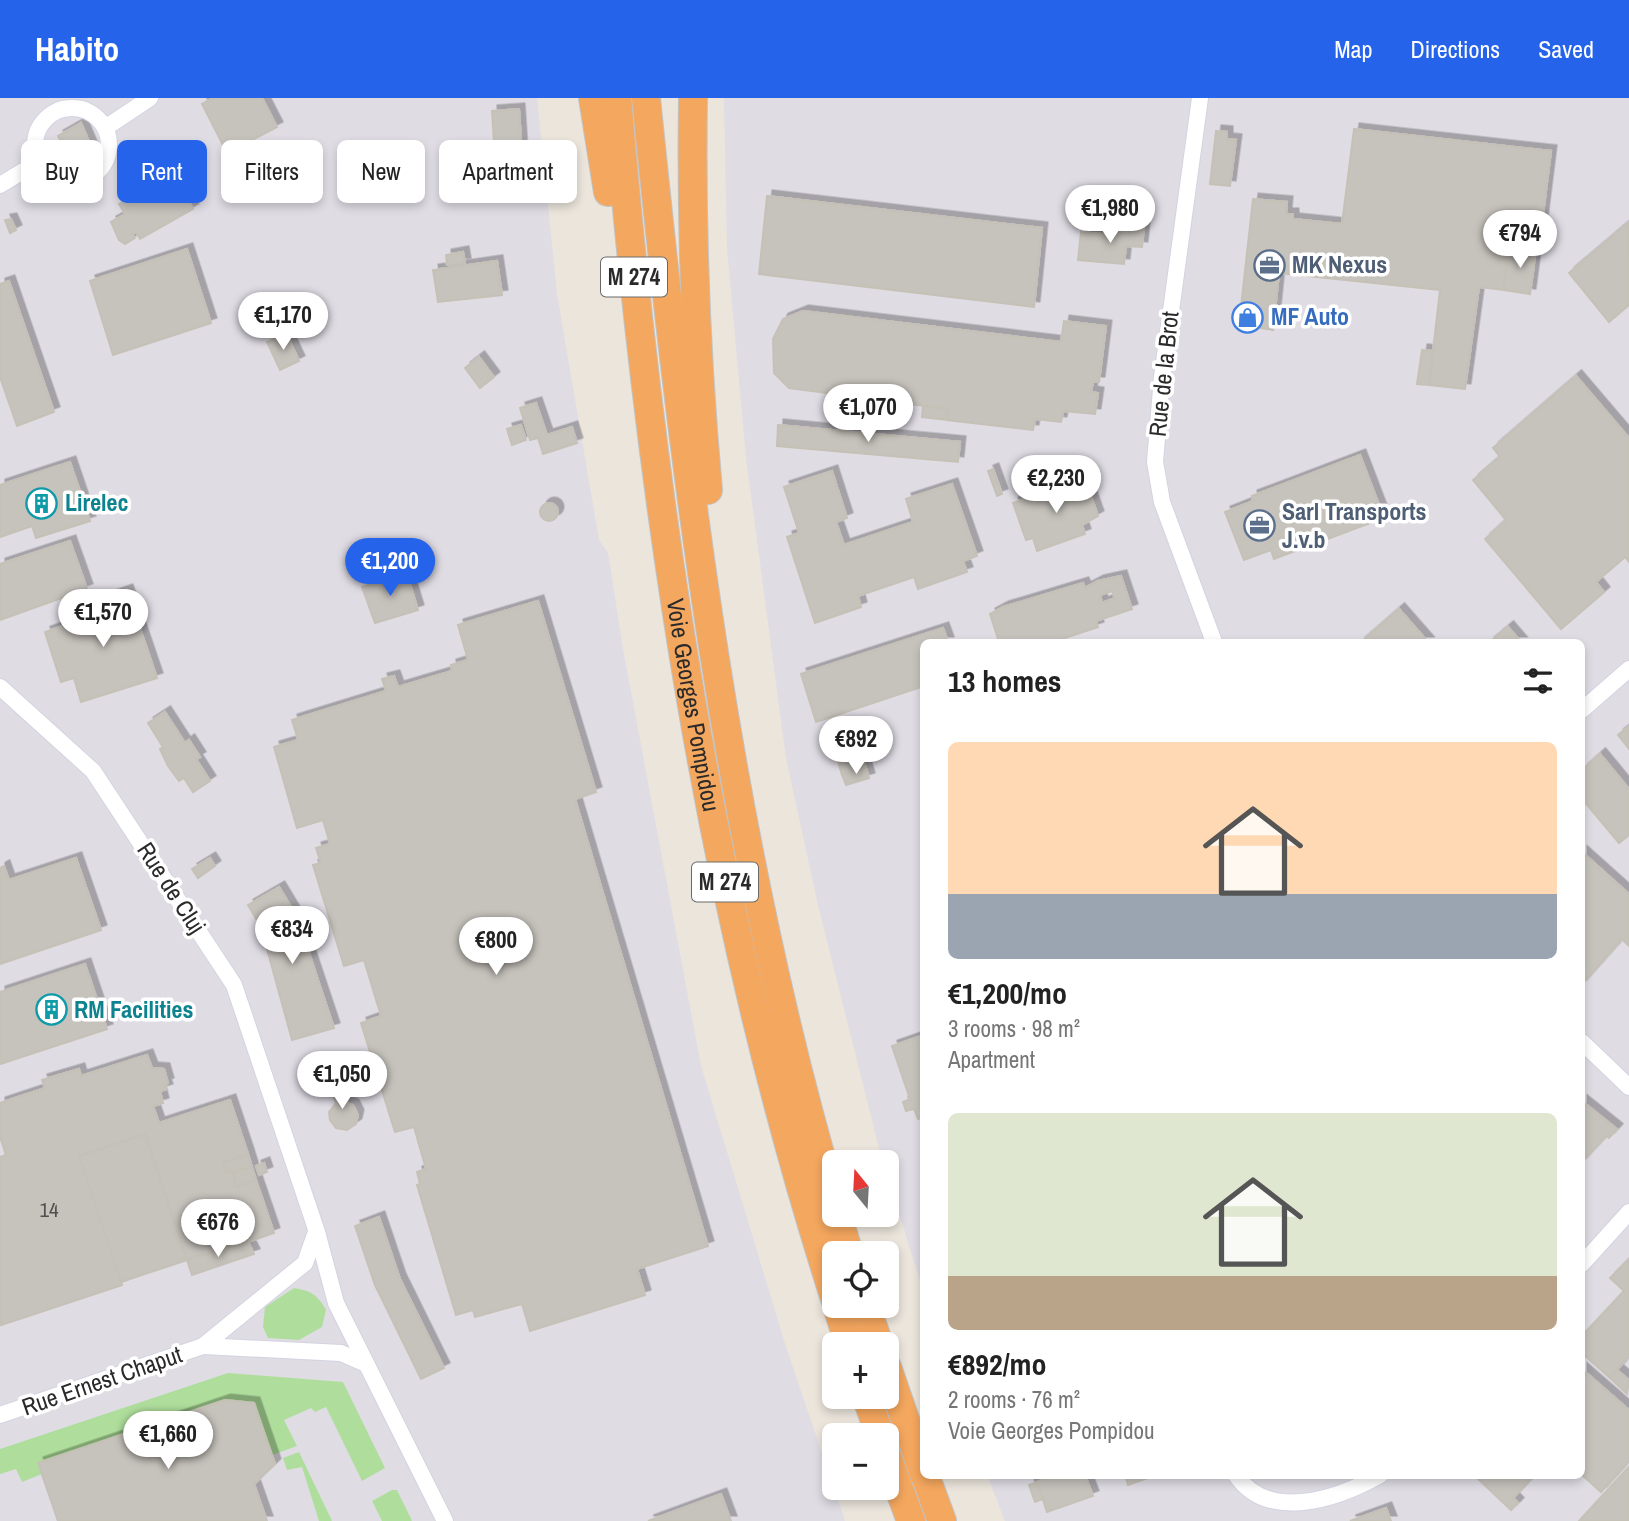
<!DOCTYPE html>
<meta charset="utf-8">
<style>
:root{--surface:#fff;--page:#f6f6f6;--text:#222;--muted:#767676;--accent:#2563eb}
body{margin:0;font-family:"Archivo Narrow",sans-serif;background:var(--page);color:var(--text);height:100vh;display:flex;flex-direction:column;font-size:26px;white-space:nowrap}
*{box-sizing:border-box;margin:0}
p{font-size:23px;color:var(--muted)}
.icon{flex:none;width:38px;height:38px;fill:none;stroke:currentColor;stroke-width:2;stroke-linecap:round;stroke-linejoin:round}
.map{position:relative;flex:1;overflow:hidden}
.drawer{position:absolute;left:920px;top:541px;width:665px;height:840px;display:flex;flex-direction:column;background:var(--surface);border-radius:10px;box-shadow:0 4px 10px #0003}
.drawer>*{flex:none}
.hud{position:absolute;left:21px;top:42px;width:665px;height:63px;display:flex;gap:14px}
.needle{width:46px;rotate:342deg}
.buttons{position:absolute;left:822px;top:1052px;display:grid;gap:14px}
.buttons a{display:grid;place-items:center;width:77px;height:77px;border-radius:10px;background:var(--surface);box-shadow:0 4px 10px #0003;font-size:35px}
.price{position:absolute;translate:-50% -60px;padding:0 16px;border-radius:24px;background:#fff;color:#222;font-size:23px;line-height:46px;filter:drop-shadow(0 2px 4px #0008)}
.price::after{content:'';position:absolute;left:50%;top:42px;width:21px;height:16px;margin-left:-10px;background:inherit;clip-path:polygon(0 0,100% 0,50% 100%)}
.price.current{background:var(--accent);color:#fff}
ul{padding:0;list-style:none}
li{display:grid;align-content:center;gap:14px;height:371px;padding:0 28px}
li span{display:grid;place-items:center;height:217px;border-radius:10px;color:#555}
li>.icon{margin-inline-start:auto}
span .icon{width:126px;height:126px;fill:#fffc;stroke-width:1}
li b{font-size:30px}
h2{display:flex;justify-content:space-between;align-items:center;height:84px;padding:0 28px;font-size:30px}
.chip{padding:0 24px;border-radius:10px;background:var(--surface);box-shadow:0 4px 10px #0003;font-size:24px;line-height:63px}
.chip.current{background:var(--accent);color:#fff}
header{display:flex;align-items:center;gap:42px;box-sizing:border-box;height:98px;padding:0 35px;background:var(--accent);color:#fff}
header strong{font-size:33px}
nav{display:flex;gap:38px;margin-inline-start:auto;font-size:24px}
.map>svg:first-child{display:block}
.industrial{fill:#dfdce4}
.green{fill:#afde9c}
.building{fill:#c6c2bc;stroke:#c6c1b6;stroke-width:2;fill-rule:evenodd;filter:url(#shadow)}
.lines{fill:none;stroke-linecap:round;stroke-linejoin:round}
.street-casing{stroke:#d2d4e1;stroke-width:18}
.highway-casing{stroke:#c3c3c3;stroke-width:30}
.street{stroke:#fff;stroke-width:16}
.highway{stroke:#f4a75e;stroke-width:28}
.labels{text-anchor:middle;stroke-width:7;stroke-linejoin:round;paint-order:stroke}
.number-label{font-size:21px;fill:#51504e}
.shield{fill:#fff;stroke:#6a6a6a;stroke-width:2}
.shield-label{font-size:23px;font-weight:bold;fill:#2a2a2a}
.service-label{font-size:24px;font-weight:bold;fill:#4e5e75;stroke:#fff;text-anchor:start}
.shop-label{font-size:24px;font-weight:bold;fill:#366cbe;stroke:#fff;text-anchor:start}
.street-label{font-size:24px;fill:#2a2a2a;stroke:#fff}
.culture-label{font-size:24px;font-weight:bold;fill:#0d838f;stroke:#fff;text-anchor:start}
</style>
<header>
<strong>Habito</strong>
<nav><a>Map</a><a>Directions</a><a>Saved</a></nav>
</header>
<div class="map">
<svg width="1629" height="1423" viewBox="0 0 1629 1423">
<defs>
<filter id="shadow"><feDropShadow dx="5.5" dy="-5.5" stdDeviation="0" flood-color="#0004"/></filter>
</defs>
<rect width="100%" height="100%" fill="#ebe5dc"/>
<g class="industrial">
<path d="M0,0H537L557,196L599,442L608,455L623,551L701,968L786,1249L845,1423H0Z"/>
<path d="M724,0H1629V1423H1005L987,1377H1582V544H924V1195L887,1078V1064H883L881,1058L818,807L786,660L746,359L727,149Z"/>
</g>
<g class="green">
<path d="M294,1190C311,1193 317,1196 326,1212L322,1229L299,1242L268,1240L263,1229L265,1209Z"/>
<path d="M228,1275L343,1284L385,1370L362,1383L326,1309L315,1314L311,1310L284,1322L297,1348L272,1357L254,1305L225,1302L22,1384L16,1371L0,1376V1351Z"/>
<path d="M299,1354L332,1423H319L302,1369L287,1372L283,1360Z"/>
<path d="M392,1392H397L412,1423H382L372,1403Z"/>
</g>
<g class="building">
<path d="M213,0H262L277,29L227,55L202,6Z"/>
<path d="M519,11L524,88L497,92L492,13Z"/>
<path d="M81,25L94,55L70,68L60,56L65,53L58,38Z"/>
<path d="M1354,31L1551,53L1541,133L1487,126L1484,145L1509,148L1503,192L1479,189L1465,291L1429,287L1440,192L1279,175L1273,232L1239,227L1253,101L1287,104L1286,116H1293V121L1342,126Z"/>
<path d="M1216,33L1227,34V41L1236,42L1230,88L1210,86Z"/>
<path d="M172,75L193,111L140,141L136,134L132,136L135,140L125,146L119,142L111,124L125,116L119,106Z"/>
<path d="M767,98L1042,130L1034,209L759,176Z"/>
<path d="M11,121L16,132L10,135L5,122Z"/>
<path d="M1628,125L1629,207L1609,224L1569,175Z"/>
<path d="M1114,128L1144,130L1142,149L1126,148L1124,166L1078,162L1081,134L1113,137Z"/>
<path d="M1509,148L1536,151L1530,196L1503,192Z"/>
<path d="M187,151L211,225L113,257L90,183Z"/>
<path d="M463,154L465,165L447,167L446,157Z"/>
<path d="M497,163L502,197L438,204L433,172Z"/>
<path d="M9,183L54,314L17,328L0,279V186Z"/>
<path d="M803,213L1061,244L1064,223L1106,228L1099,284H1093L1091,294L1098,295L1095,316L1063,313L1061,324L1035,321L1033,332L947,322L948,311L789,290L774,275L773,241L783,221Z"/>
<path d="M286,235L299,263L280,272L267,244Z"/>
<path d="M1422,252L1433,253L1429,287L1417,286Z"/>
<path d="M479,259L494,279L480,290L465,270Z"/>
<path d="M1576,278L1629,340V464L1625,459L1596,484L1604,494L1561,531L1485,441L1506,422L1473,382L1500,359L1493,350Z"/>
<path d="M536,305L547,337L572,329L577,345L543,356L538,340L530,342L520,310Z"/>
<path d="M923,308L948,311L947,322L922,319Z"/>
<path d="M521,327L526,342L512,347L507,331Z"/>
<path d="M778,327L960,344L958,364L777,348Z"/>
<path d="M1360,357L1384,420L1274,461L1271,452L1244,462L1225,414L1253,403L1252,398Z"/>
<path d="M70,364L90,423L36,440L32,428L0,439V387Z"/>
<path d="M993,371L1002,396L997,398L988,373Z"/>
<path d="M832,373L847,420L836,424L844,447L913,424L906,401L952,386L977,458L963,463L967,474L918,491L914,479L858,498L861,509L815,525L787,439L799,435L784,389Z"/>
<path d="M1085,381L1098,418L1082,427L1085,436L1037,453L1033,440L1026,442L1013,405Z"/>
<circle cx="549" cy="414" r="9"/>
<path d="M70,443L87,491L0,522V466Z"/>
<path d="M407,476L418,512L375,525L362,489Z"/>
<path d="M1121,478L1132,511L1096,523L1098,529L1053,544H999L990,516L1003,509L1083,485L1085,490L1098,483ZM1112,493L1115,500L1102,505L1100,497Z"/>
<path d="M127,492L157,580L81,604L74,580L61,584L45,534L91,518L88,506Z"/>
<path d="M538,503L596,694L575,701L708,1148L637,1171L645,1197L530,1233L522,1206L475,1219L473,1212L456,1217L417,1087L420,1086L417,1074L426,1071L414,1029L395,1034L361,925L381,918L364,862L344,868L313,767L321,765L316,750L330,746L323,722L297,730L274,649L298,642L292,622L386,593L382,581L394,578L398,589L452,573L451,567L468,562L458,527Z"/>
<path d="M1399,511L1428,544H1361Z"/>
<path d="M1508,529L1521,544H1490Z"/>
<path d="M943,530L948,544H924V588L816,624L801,576Z"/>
<path d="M165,614L185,645L189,642L200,659L196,661L210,683L193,694L184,680L179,683L168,668L160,651L163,649L148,625Z"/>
<path d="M1629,628V651L1618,637Z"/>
<path d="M860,652L866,670L842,677L837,660Z"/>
<path d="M1600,656L1629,691V737L1619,745L1582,701V672Z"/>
<path d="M866,670L869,680L846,687L842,677Z"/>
<path d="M1582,754L1629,796V848L1622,841L1582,886Z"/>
<path d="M76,760L101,832L0,866V770L4,768L9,782Z"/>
<path d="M210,760L215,768L198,780L192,771Z"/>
<path d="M279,789L297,819L334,930L292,942L261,829L248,807Z"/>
<path d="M85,866L107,931L0,966V894Z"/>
<path d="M924,937V1019L918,1021L914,1011L906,1013L903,1004L910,1001L892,948Z"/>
<path d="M147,957L152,970L164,971L168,985L165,986L167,991L160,993L163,1005L153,1008L159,1025L230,1002L248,1056L223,1065L226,1074L232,1072L237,1089L256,1082L274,1135L248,1144L250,1151L242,1153L240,1146L187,1162L145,1036L79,1058L122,1187L1,1227L0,1059L6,1057L0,1039V1005L45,990L42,982L79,971L81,978Z"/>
<path d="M340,986L342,1003L353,1007L358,1017L356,1026L347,1032L336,1030L330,1022L329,1014L336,1005L330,989Z"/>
<path d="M1582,1003L1617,1031L1609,1040L1606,1038L1582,1064Z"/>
<path d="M145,1036L187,1162L121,1184L79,1058Z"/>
<path d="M248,1056L252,1069L226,1074L223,1065Z"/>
<path d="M264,1065L267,1074L259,1077L256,1068Z"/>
<path d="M252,1069L256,1082L237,1089L233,1075Z"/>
<path d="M379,1119L400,1181L444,1270L421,1281L375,1187L355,1128Z"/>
<path d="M248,1144L254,1156L192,1177L187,1162L240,1146L242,1153L250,1151Z"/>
<path d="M1629,1161V1258L1610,1280L1582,1255V1238L1624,1193L1610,1180Z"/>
<path d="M1582,1271L1629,1312V1363L1601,1394L1582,1377Z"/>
<path d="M1617,1272L1629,1282L1627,1296L1610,1280Z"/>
<path d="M225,1302L254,1305L275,1366L254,1386L267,1423H58L38,1365Z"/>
<path d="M1629,1369V1423H1579Z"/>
<path d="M1085,1377L1093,1398L1047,1414L1037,1384L1055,1377Z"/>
<path d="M1125,1377H1138L1145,1381L1128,1387Z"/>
<path d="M1474,1377H1531L1533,1379L1513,1400L1518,1405L1511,1412Z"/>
<path d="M1037,1384L1043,1401L1035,1404L1029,1387Z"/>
<path d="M721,1396L731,1423H648Z"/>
<path d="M1386,1410L1391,1423H1350Z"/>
</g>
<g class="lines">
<defs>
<g id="street">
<path d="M1200,0L1162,279L1155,364L1162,404L1214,544"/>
<circle cx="72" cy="47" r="37"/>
<path d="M105,30L150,0"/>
<path d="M0,87L38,64"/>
<path d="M0,589L93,673L234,887L317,1134L336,1205L445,1423"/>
<path d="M1582,612L1629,571"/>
<path d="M1582,944L1629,989"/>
<path d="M1582,1166L1629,1114"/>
<path d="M203,1248L341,1255L366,1266"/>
<path d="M0,1317L203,1248L305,1165L316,1134"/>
<path d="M1236,1377C1267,1423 1334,1403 1380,1377"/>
</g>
<g id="highway">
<path d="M593,0L608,94"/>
<path id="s1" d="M617,0C651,406 710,812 835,1201"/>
<path d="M646,0C684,373 728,748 835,1108"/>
<path d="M693,0C691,131 696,262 708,392"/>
<path d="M837,1116L849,1155"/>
<path d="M837,1208L849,1246"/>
<path d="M866,1208L879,1246"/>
<path d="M887,1269L924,1376"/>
<path d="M866,1298L880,1337"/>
<path d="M887,1358L911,1423"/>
<path d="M925,1377L942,1423"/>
</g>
</defs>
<use href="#street" class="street-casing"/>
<use href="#highway" class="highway-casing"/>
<use href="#street" class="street"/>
<use href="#highway" class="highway"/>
</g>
<defs>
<symbol id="office-ring" viewBox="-11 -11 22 22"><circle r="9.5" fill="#fff" stroke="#5c6f8a" stroke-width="1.5"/><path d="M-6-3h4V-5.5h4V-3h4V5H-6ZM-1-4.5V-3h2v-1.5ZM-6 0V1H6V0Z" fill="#5c6f8a"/></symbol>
<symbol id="shop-ring" viewBox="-11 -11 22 22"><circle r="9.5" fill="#fff" stroke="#3f7fe0" stroke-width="1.5"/><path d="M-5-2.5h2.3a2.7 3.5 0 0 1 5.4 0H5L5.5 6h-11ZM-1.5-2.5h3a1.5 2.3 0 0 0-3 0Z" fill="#3f7fe0"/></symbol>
<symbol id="building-ring" viewBox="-11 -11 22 22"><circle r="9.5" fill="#fff" stroke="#0f9aa8" stroke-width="1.5"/><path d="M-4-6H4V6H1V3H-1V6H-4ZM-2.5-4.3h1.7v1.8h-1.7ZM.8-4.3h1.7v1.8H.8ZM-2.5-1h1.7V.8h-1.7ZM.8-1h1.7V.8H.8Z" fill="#0f9aa8"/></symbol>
</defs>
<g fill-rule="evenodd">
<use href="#office-ring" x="1252" y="150" width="35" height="35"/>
<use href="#shop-ring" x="1230" y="202" width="35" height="35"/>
<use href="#building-ring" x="24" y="388" width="35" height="35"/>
<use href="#office-ring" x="1242" y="410" width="35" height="35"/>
<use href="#building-ring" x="34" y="894" width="35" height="35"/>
</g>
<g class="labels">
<g class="number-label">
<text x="49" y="1119">14</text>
</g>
<g class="shield">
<rect x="601" y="159.5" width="66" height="39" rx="5"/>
<rect x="692" y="764.5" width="66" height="39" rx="5"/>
</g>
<g class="shield-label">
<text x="634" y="187">M 274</text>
<text x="725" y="792">M 274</text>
</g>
<g class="service-label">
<text x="1292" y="175">MK Nexus</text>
<text x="1282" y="422">Sarl Transports<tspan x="1282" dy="28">J.v.b</tspan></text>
</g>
<g class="shop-label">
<text x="1271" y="227">MF Auto</text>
</g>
<g class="street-label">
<text transform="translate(1164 276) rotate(-84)" y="8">Rue de la Brot</text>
<text dy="8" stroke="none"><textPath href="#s1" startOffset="612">Voie Georges Pompidou</textPath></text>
<text transform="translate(171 790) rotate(57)" y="8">Rue de Cluj</text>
<text transform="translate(102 1283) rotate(-19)" y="8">Rue Ernest Chaput</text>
</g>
<g class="culture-label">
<text x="65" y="413">Lirelec</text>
<text x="74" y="920">RM Facilities</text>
</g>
</g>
</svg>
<div class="buttons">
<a><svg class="needle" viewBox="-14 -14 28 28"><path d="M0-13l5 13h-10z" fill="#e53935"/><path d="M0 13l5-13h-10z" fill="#767676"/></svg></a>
<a><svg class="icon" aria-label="locate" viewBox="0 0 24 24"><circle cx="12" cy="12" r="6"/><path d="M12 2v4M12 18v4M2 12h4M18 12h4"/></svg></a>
<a>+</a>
<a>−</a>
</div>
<b class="price" style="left:1110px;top:147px">€1,980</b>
<b class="price" style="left:1520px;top:172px">€794</b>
<b class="price" style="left:283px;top:254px">€1,170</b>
<b class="price" style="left:868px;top:346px">€1,070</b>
<b class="price" style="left:1056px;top:417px">€2,230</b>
<b class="price current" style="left:390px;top:500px">€1,200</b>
<b class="price" style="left:103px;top:551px">€1,570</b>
<b class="price" style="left:856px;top:678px">€892</b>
<b class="price" style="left:292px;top:868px">€834</b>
<b class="price" style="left:496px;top:879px">€800</b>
<b class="price" style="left:342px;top:1013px">€1,050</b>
<b class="price" style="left:218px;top:1161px">€676</b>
<b class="price" style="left:168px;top:1373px">€1,660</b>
<div class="hud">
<a class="chip">Buy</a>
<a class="chip current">Rent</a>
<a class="chip">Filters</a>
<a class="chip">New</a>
<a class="chip">Apartment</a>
</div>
<section class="drawer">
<h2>13 homes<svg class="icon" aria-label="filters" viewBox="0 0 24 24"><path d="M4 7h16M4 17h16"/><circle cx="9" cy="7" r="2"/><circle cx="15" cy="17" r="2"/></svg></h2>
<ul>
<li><span style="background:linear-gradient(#ffd9b3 70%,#9aa5b1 0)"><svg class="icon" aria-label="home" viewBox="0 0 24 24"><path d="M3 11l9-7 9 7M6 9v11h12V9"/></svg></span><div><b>€1,200/mo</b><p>3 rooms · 98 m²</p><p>Apartment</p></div></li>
<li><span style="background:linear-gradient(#dfe7d0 75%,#b9a48a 0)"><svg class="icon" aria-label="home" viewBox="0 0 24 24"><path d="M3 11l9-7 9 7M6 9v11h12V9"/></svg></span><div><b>€892/mo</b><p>2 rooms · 76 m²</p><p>Voie Georges Pompidou</p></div></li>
</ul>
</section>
</div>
